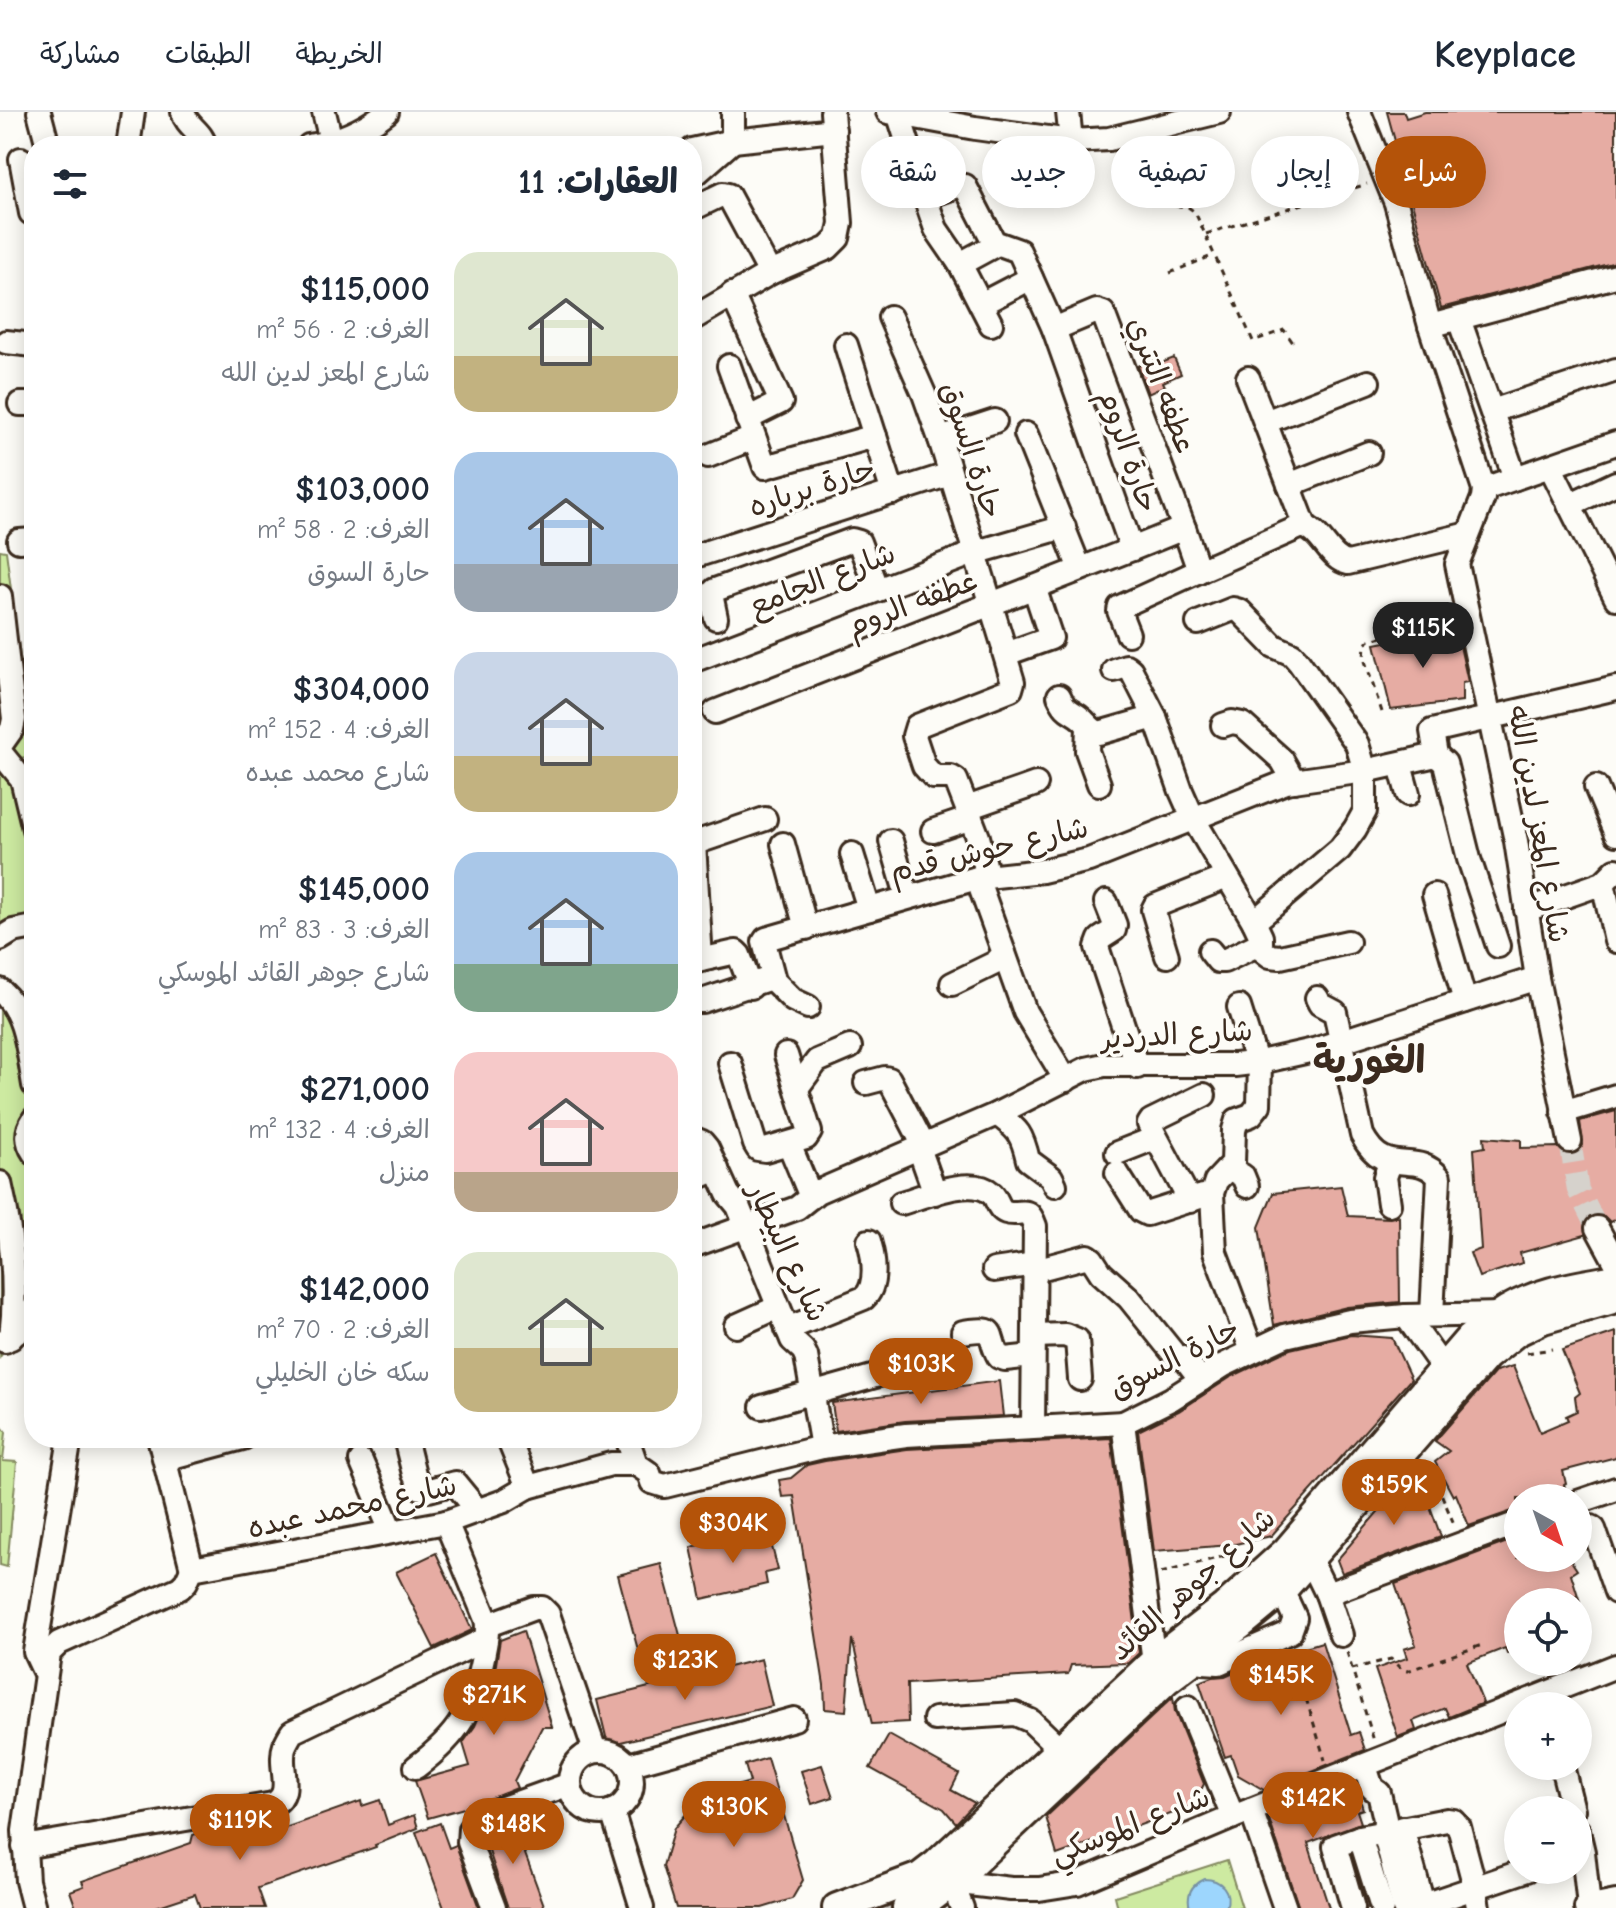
<!DOCTYPE html>
<html lang="ar">
<meta charset="utf-8">
<style>
:root{--surface:#fff;--page:#f2f2f3;--text:#1f2937;--muted:#747a83;--line:#e0e1e3;--accent:#b45309}
body{margin:0;font-family:"Comic Neue","Playpen Sans Arabic",sans-serif;background:var(--page);color:var(--text);direction:rtl;height:100vh;display:flex;flex-direction:column;font-size:30px;white-space:nowrap}
*{box-sizing:border-box;margin:0}
p{font-size:26px;color:var(--muted)}
.icon{flex:none;width:44px;height:44px;fill:none;stroke:currentColor;stroke-width:2;stroke-linecap:round;stroke-linejoin:round}
.map{position:relative;flex:1;overflow:hidden;direction:ltr}
.drawer{position:absolute;left:24px;top:24px;width:678px;height:1312px;display:flex;flex-direction:column;background:var(--surface);border-radius:32px;box-shadow:0 4px 20px #0003;direction:rtl}
.drawer>*{flex:none}
.top-card{position:absolute;left:726px;top:24px;width:760px;height:72px;direction:rtl;display:flex;gap:16px}
.needle{width:52px;rotate:140deg}
.fabs{position:absolute;left:1504px;top:1372px;display:grid;gap:16px}
.fabs a{display:grid;place-items:center;width:88px;height:88px;border-radius:50%;background:var(--surface);box-shadow:0 4px 20px #0003;font-size:40px}
.price{position:absolute;translate:-50% -68px;padding:0 18px;border-radius:28px;background:var(--accent);color:#fff;font-size:26px;line-height:52px;filter:drop-shadow(0 2px 4px #0008)}
.price::after{content:'';position:absolute;left:50%;top:48px;width:24px;height:18px;margin-left:-12px;background:inherit;clip-path:polygon(0 0,100% 0,50% 100%)}
.price.current{background:#222;color:#fff}
ul{padding:0;list-style:none}
li{display:flex;align-items:center;gap:24px;height:200px;padding:0 24px}
li span{display:grid;place-items:center;flex:none;width:224px;height:160px;border-radius:24px;color:#555}
li>.icon{margin-inline-start:auto}
span .icon{width:96px;height:96px;fill:#fffc;stroke-width:1}
li b{font-size:34px}
h2{display:flex;justify-content:space-between;align-items:center;height:96px;padding:0 24px;font-size:34px}
.chip{padding:0 28px;border-radius:36px;background:var(--surface);box-shadow:0 4px 20px #0003;font-size:28px;line-height:72px}
.chip.current{background:var(--accent);color:#fff}
header{display:flex;align-items:center;gap:48px;box-sizing:border-box;height:112px;padding:0 40px;background:var(--surface);border-bottom:2px solid var(--line)}
header strong{font-size:38px}
nav{display:flex;gap:44px;margin-inline-start:auto;font-size:28px}
.map>svg:first-child{display:block}
.green{fill:#cdeaa1;stroke:#848a60;stroke-width:2}
.water{fill:#9dd6fd;stroke:#7691a4;stroke-width:2}
.building{fill:#e6aca3;stroke:#3b2a1e;stroke-width:2}
.lines{fill:none;stroke-linecap:round;stroke-linejoin:round}
.minor-tunnel{stroke:#d6d2cc;stroke-width:22;stroke-dasharray:22 11;stroke-linecap:butt}
.major-tunnel{stroke:#d6d2cc;stroke-width:28;stroke-dasharray:28 14;stroke-linecap:butt}
.minor-casing{stroke:#3b2a1e;stroke-width:28}
.major-casing{stroke:#3b2a1e;stroke-width:34}
.path{stroke:#3b2a1e;stroke-width:3;stroke-dasharray:6 6;stroke-linecap:butt}
.minor{stroke:#fdfcf7;stroke-width:22}
.major{stroke:#fdfcf7;stroke-width:28}
.labels{text-anchor:middle;stroke-width:7;stroke-linejoin:round;paint-order:stroke}
.street-label{font-size:30px;fill:#3b2a1e;stroke:#fdfcf7}
.district-label{font-size:38px;font-weight:bold;fill:#3b2a1e;stroke:#fdfcf7}
</style>
<header>
<strong>Keyplace</strong>
<nav><a>الخريطة</a><a>الطبقات</a><a>مشاركة</a></nav>
</header>
<div class="map">
<svg width="1616" height="1796" viewBox="0 0 1616 1796">
<rect width="100%" height="100%" fill="#fdfcf7"/>
<filter id="ink" filterUnits="userSpaceOnUse"><feTurbulence type="fractalNoise" baseFrequency=".0125" numOctaves="2"/><feDisplacementMap in="SourceGraphic" scale="16" xChannelSelector="R" yChannelSelector="G"/><feConvolveMatrix kernelMatrix="1 2 1 2 8 2 1 2 1" color-interpolation-filters="sRGB"/></filter>
<g filter="url(#ink)">
<g class="green">
<path d="M0,438L6,439L33,644L19,646L24,660L33,659L34,662V831C21,826 8,829 0,840Z"/>
<path d="M0,874L14,884L26,886L34,921V1221L7,1235L0,1245Z"/>
<path d="M0,1312L6,1320L3,1349L17,1350L7,1455L0,1453Z"/>
<path d="M1227,1748L1242,1796H1118L1115,1784Z"/>
</g>
<path class="water" d="M1204,1767C1221,1767 1232,1779 1226,1796H1190C1186,1782 1191,1773 1204,1767Z"/>
<g class="building">
<path d="M1387,0H1404L1406,6L1425,0H1616V150L1441,196Z"/>
<path d="M1157,246L1159,252L1174,246L1181,262L1163,270L1165,274L1148,282L1138,254Z"/>
<path d="M1456,516L1468,570L1462,571V589L1391,598L1375,532Z"/>
<path d="M1616,999V1107L1610,1110L1604,1104L1591,1103L1585,1109V1123L1520,1141L1522,1151L1479,1165L1470,1141L1481,1137L1474,1037L1485,1035L1484,1025L1521,1028V1036L1558,1035L1565,1042L1572,1043L1579,1040L1583,1033L1580,1009Z"/>
<path d="M1341,1074L1348,1104L1390,1106L1399,1104L1400,1190L1347,1195L1274,1213L1259,1115L1273,1081Z"/>
<path d="M1616,1220V1345L1563,1359L1566,1372L1564,1373L1567,1382L1565,1386H1518V1397L1469,1414L1456,1382L1453,1384L1435,1350L1449,1339L1435,1329L1496,1259L1513,1254L1540,1320L1568,1308L1566,1304L1577,1299L1575,1285L1580,1281L1562,1238Z"/>
<path d="M1351,1223L1392,1226L1411,1267L1271,1424L1231,1433L1154,1439L1138,1319L1179,1299L1231,1265L1290,1237Z"/>
<path d="M999,1269L1003,1304L905,1309L836,1319L832,1291Z"/>
<path d="M1111,1326L1139,1541L1128,1551L1071,1553L1068,1562L907,1572L908,1610L872,1612L852,1527L846,1599L825,1597L824,1573L794,1384L782,1385L779,1368L791,1366L807,1353L825,1349L907,1337Z"/>
<path d="M1416,1355L1441,1425L1342,1461L1337,1448Z"/>
<path d="M756,1420L757,1430L770,1427L778,1458L765,1461L767,1472L702,1487L691,1435Z"/>
<path d="M1518,1426V1446H1569L1577,1458L1571,1462L1580,1490H1518V1537L1507,1541L1505,1536L1467,1551L1483,1591L1449,1605L1445,1596L1413,1609L1416,1618L1398,1625L1375,1557L1407,1546L1404,1537L1416,1533L1395,1472Z"/>
<path d="M436,1441L472,1518L434,1536L396,1460Z"/>
<path d="M661,1452L685,1542L667,1556L642,1553L618,1463Z"/>
<path d="M523,1519L552,1615H542L514,1669L517,1676L475,1693L428,1706L415,1669L470,1654L463,1631L475,1614L485,1591L502,1584L495,1558L500,1528Z"/>
<path d="M1322,1530L1351,1623L1359,1620L1365,1638L1264,1678L1238,1663L1231,1643L1225,1645L1199,1570L1213,1565L1225,1564L1284,1538L1285,1541Z"/>
<path d="M761,1547L772,1594L608,1633L597,1588Z"/>
<path d="M1173,1585L1175,1600L1204,1672L1193,1694L1057,1743L1046,1705Z"/>
<path d="M889,1623L959,1662L951,1678L975,1691L956,1711L944,1697L870,1656Z"/>
<path d="M767,1646L803,1768L792,1787L762,1796H676L663,1754L674,1716L702,1684L750,1670L745,1653Z"/>
<path d="M822,1653L833,1685L812,1692L801,1659Z"/>
<path d="M1355,1672L1363,1697L1357,1699L1361,1711L1308,1731L1329,1796H1299L1269,1707L1298,1698L1295,1696Z"/>
<path d="M380,1688L388,1713L414,1703L418,1716L375,1733L376,1735L258,1776L265,1796H200L195,1782L153,1796H76L70,1779L84,1774L82,1769L191,1731L193,1723L207,1718L235,1713L242,1731L361,1689L362,1694Z"/>
<path d="M529,1701L531,1705L514,1712L545,1796H508L484,1724L493,1714Z"/>
<path d="M440,1711L449,1736L456,1733L479,1796H444L416,1720Z"/>
</g>
<g class="lines">
<path class="minor-tunnel" d="M1570,1029L1578,1078L1597,1116"/>
<path class="major-tunnel" d="M880,1796L928,1778"/>
<defs>
<g id="minor">
<path d="M39,0L48,34"/>
<path d="M183,0C187,15 202,19 205,34"/>
<path d="M324,0L331,29"/>
<path d="M888,0L975,16L1071,29L1109,27L1219,0"/>
<path d="M1068,0L1071,29"/>
<path d="M1359,0L1396,91L1430,214L1484,377L1483,386L1457,452L1516,729L1537,866L1570,1029"/>
<path d="M899,4L925,85L958,74H965L994,130L1019,139L1054,217L1132,437L1184,416L1199,459L1302,414C1322,418 1328,447 1348,451L1468,422"/>
<path d="M128,34L133,0"/>
<path d="M309,34C339,30 364,18 387,0"/>
<path d="M692,38L733,29L834,18"/>
<path d="M21,47L31,101"/>
<path d="M692,65L733,29V0"/>
<path d="M925,85L936,117L960,152L991,212"/>
<path d="M692,97L723,82L728,83L770,161"/>
<path d="M960,152L997,132"/>
<path d="M732,182L781,290L747,307"/>
<path d="M981,192L1031,166"/>
<path d="M890,205L924,282L940,327L1006,542L1051,526L1034,475"/>
<path d="M692,207L770,161L828,136L838,126L841,111L832,0"/>
<path d="M1459,207L1515,366"/>
<path d="M1430,214L1616,164"/>
<path d="M1054,217L1097,199L1103,201L1184,416"/>
<path d="M6,230L34,233"/>
<path d="M846,233L893,381"/>
<path d="M729,254L765,355L875,324"/>
<path d="M1248,266L1305,414"/>
<path d="M20,292H34"/>
<path d="M1492,299L1616,258"/>
<path d="M1265,310L1368,270"/>
<path d="M1026,322L1080,457"/>
<path d="M940,327L995,309"/>
<path d="M708,344L753,326"/>
<path d="M1550,354L1616,486"/>
<path d="M1289,373L1369,341"/>
<path d="M1484,377L1616,331"/>
<path d="M1569,393L1616,371"/>
<path d="M19,429L34,428"/>
<path d="M692,445L950,362"/>
<path d="M0,484L14,607L12,617L0,634"/>
<path d="M716,506L711,482L715,478L852,428L859,430L877,478"/>
<path d="M1198,511L1233,497L1240,499L1274,534L1292,542L1299,550L1357,632L1365,659V699L1355,717L1340,737L1254,810L1261,825V831L1224,849H1218L1210,839"/>
<path d="M1128,522L1119,499L1120,495L1199,459"/>
<path d="M692,549L974,441L1064,415"/>
<path d="M1114,558L1126,554L1131,558L1155,605L1181,679L1193,706L1254,810"/>
<path d="M1059,584C1068,603 1070,596 1083,608C1089,614 1091,618 1099,621L1155,605"/>
<path d="M715,600L1132,437"/>
<path d="M1223,613L1232,610L1242,612L1282,648L1294,669"/>
<path d="M1088,615L1087,639L1099,672"/>
<path d="M0,640L22,667L34,717"/>
<path d="M1436,643L1432,619L1616,576"/>
<path d="M1436,643L1445,651L1469,747L1498,834"/>
<path d="M1400,653L1408,682"/>
<path d="M1596,675L1616,722"/>
<path d="M967,696L1036,672"/>
<path d="M933,719L971,706"/>
<path d="M891,729L907,784"/>
<path d="M694,731L701,848"/>
<path d="M692,732L765,707"/>
<path d="M783,732L806,816"/>
<path d="M852,742L869,797"/>
<path d="M988,765L978,725L956,668L951,665H934L924,654L914,624L917,614L1011,577L1013,570L1004,540"/>
<path d="M1603,771L1616,829"/>
<path d="M1434,783L1465,889"/>
<path d="M1106,790L1115,813L1114,818L1100,827L1097,835L1137,955"/>
<path d="M1526,798L1603,771L1616,758"/>
<path d="M0,827L13,819L34,815"/>
<path d="M1257,834L1270,844L1280,845L1348,830"/>
<path d="M1004,841L1025,900L1066,968"/>
<path d="M1167,844L1153,798L1155,794L1227,765"/>
<path d="M692,850L736,840L739,843L751,875"/>
<path d="M771,866L793,888L808,895"/>
<path d="M952,872L995,851L1004,841L977,766"/>
<path d="M0,878C27,902 28,939 34,973"/>
<path d="M1317,886L1320,892L1335,900L1362,1023C1386,1069 1415,1036 1439,1065L1432,1203"/>
<path d="M692,889H702L771,866L773,864L764,830L766,827L977,766L1042,759L1089,748L1286,670L1365,659L1436,643"/>
<path d="M1239,895L1256,949"/>
<path d="M730,951L755,1032L758,1037L765,1038L806,1026L810,1020L786,943"/>
<path d="M866,971L885,966L889,967L924,1034"/>
<path d="M797,976L817,949L850,935"/>
<path d="M1563,1000L1616,984"/>
<path d="M997,1002C1019,1018 1022,1022 1028,1048L1051,1065L1055,1073"/>
<path d="M34,1007C26,1019 26,1029 34,1041"/>
<path d="M692,1026L702,1030L707,1036L728,1082L738,1094L792,1228L803,1238L806,1244L822,1335"/>
<path d="M789,1032L811,1085"/>
<path d="M919,1036L935,1081"/>
<path d="M1117,1041L1155,1026"/>
<path d="M1230,1057L1243,1064L1247,1074"/>
<path d="M1117,1061L1141,1099L1147,1102L1203,1084"/>
<path d="M692,1068L717,1057"/>
<path d="M0,1071C12,1121 17,1176 11,1226"/>
<path d="M1190,1089L1149,1012L1151,1009L1204,983"/>
<path d="M901,1091C925,1084 972,1064 991,1081C998,1086 997,1097 1006,1100C1022,1105 1027,1091 1035,1114L1033,1315"/>
<path d="M1389,1092L1385,1065L1390,1051"/>
<path d="M1597,1116L1616,1151"/>
<path d="M692,1134L797,1096L817,1080L997,1002L1086,957L1104,953H1235L1260,950L1314,938L1537,866"/>
<path d="M994,1158L1035,1152"/>
<path d="M1035,1158L1088,1144L1092,1147L1101,1161L1129,1186L1174,1242L1186,1248L1201,1268"/>
<path d="M1406,1204L1443,1256"/>
<path d="M736,1214L778,1195"/>
<path d="M787,1217L864,1186C878,1174 874,1146 869,1129"/>
<path d="M963,1220C1001,1214 985,1221 999,1245L1005,1247L1033,1244"/>
<path d="M1034,1224L1065,1223L1077,1228L1080,1267"/>
<path d="M5,1229L27,1213L34,1195"/>
<path d="M1252,1239L1215,1140L1212,1081L1216,1069L1233,1051L1234,1018L1237,1008L1251,1003L1259,993L1260,950"/>
<path d="M822,1279L904,1256"/>
<path d="M762,1295L814,1280"/>
<path d="M1123,1311L1154,1550"/>
<path d="M159,1326L192,1457"/>
<path d="M508,1326L528,1375"/>
<path d="M627,1326L636,1352"/>
<path d="M406,1330L414,1362L421,1376L429,1378L455,1371L478,1399"/>
<path d="M165,1347L243,1326"/>
<path d="M361,1349L391,1419"/>
<path d="M1578,1390L1616,1377"/>
<path d="M1578,1417L1591,1415L1594,1417L1616,1480"/>
<path d="M1310,1447L1327,1482L1341,1523"/>
<path d="M1327,1482L1518,1411"/>
<path d="M488,1513L534,1496H542L548,1502L595,1639"/>
<path d="M1196,1546L1203,1550L1219,1551L1290,1520L1295,1506L1282,1478"/>
<path d="M44,1559L35,1540L70,1326"/>
<path d="M1188,1595L1233,1705"/>
<path d="M935,1607L1015,1602L1031,1609L1060,1637"/>
<circle cx="601" cy="1670" r="31"/>
<path d="M628,1653L794,1607"/>
<path d="M1365,1654L1372,1676L1379,1681L1385,1707L1384,1720L1404,1796"/>
<path d="M1562,1654L1573,1698"/>
<path d="M416,1655C461,1621 472,1599 483,1545C485,1533 489,1519 486,1507L446,1410"/>
<path d="M1251,1698L1285,1796"/>
<path d="M612,1699L642,1796"/>
<path d="M1402,1716L1424,1796"/>
<path d="M1578,1719L1583,1740L1589,1795"/>
<path d="M1360,1725L1382,1796"/>
<path d="M24,1735L273,1692C292,1683 282,1662 283,1645C283,1634 287,1629 292,1620L486,1527"/>
<path d="M34,1796L27,1769L24,1719L49,1541L59,1531L180,1476L186,1470L192,1457L446,1410L504,1389L528,1375L611,1352H636L649,1361L652,1370L665,1374L822,1335L906,1323L1123,1311L1171,1287L1224,1253L1285,1224L1350,1209L1406,1204L1502,1202"/>
<path d="M494,1796L469,1730L470,1717L486,1702L570,1672"/>
<path d="M962,1796L952,1770L1011,1777H1039L1077,1771L1233,1705L1616,1554"/>
<path d="M1353,1796L1335,1734L1360,1725L1447,1708L1454,1709L1459,1715L1475,1775L1478,1796"/>
<path d="M1415,1796L1527,1758"/>
<path d="M1586,1796L1616,1790"/>
</g>
<g id="major">
<path d="M837,1796L920,1765L937,1752L1154,1550L1225,1495L1286,1440L1469,1227C1479,1219 1489,1211 1500,1203C1533,1180 1577,1174 1616,1167"/>
<path d="M907,1796L932,1785L952,1770L1166,1568L1241,1512L1282,1478L1486,1244L1516,1220L1543,1207L1616,1186"/>
</g>
</defs>
<use href="#minor" class="minor-casing"/>
<use href="#major" class="major-casing"/>
<g class="path">
<path d="M1152,91L1188,95L1195,100L1253,229L1284,218L1296,235"/>
<path d="M1206,122L1367,72"/>
<path d="M1170,161L1214,143"/>
<path d="M1382,600L1364,546L1365,532L1370,528L1449,509"/>
<path d="M1527,1241L1552,1237"/>
<path d="M1422,1353L1440,1379L1454,1412"/>
<path d="M1161,1461L1228,1443L1235,1456"/>
<path d="M1347,1540L1374,1629"/>
<path d="M1292,1541L1325,1648"/>
<path d="M1352,1557L1391,1547L1402,1558L1407,1559L1485,1532"/>
</g>
<use href="#minor" class="minor"/>
<use href="#major" class="major"/>
</g>
</g>
<g class="labels">
<g class="street-label">
<text transform="translate(1162 273) rotate(69)" y="10">عطفه التتري</text>
<text transform="translate(972 338) rotate(72)" y="10">حارة السوق</text>
<text transform="translate(1129 339) rotate(71)" y="10">حارة الروم</text>
<text transform="translate(812 375) rotate(-18)" y="10">حارة برباره</text>
<text transform="translate(822 467) rotate(-21)" y="10">شارع الجامع</text>
<text transform="translate(912 491) rotate(-21)" y="10">عطفه الروم</text>
<text transform="translate(1539 712) rotate(80)" y="10">شارع المعز لدين الله</text>
<text transform="translate(989 737) rotate(-13)" y="10">شارع حوش قدم</text>
<text transform="translate(1177 922) rotate(-3)" y="10">شارع الدردير</text>
<text transform="translate(788 1140) rotate(65)" y="10">شارع البيطار</text>
<text transform="translate(1174 1246) rotate(-27)" y="10">حارة السوق</text>
<text transform="translate(352 1394) rotate(-12)" y="10">شارع محمد عبده</text>
<text transform="translate(1192 1472) rotate(-42)" y="10">شارع جوهر القائد</text>
<text transform="translate(1130 1713) rotate(-21)" y="10">شارع الموسكي</text>
</g>
<g class="district-label">
<text x="1369" y="961">الغورية</text>
</g>
</g>
</svg>
<div class="fabs">
<a><svg class="needle" viewBox="-14 -14 28 28"><path d="M0-13l5 13h-10z" fill="#e53935"/><path d="M0 13l5-13h-10z" fill="#747a83"/></svg></a>
<a><svg class="icon" aria-label="locate" viewBox="0 0 24 24"><circle cx="12" cy="12" r="6"/><path d="M12 2v4M12 18v4M2 12h4M18 12h4"/></svg></a>
<a>+</a>
<a>−</a>
</div>
<b class="price current" style="left:1423px;top:558px">$115K</b>
<b class="price" style="left:921px;top:1294px">$103K</b>
<b class="price" style="left:1394px;top:1415px">$159K</b>
<b class="price" style="left:733px;top:1453px">$304K</b>
<b class="price" style="left:685px;top:1590px">$123K</b>
<b class="price" style="left:1281px;top:1605px">$145K</b>
<b class="price" style="left:494px;top:1625px">$271K</b>
<b class="price" style="left:1313px;top:1728px">$142K</b>
<b class="price" style="left:734px;top:1737px">$130K</b>
<b class="price" style="left:240px;top:1750px">$119K</b>
<b class="price" style="left:513px;top:1754px">$148K</b>
<div class="top-card">
<a class="chip current">شراء</a>
<a class="chip">إيجار</a>
<a class="chip">تصفية</a>
<a class="chip">جديد</a>
<a class="chip">شقة</a>
</div>
<section class="drawer">
<h2>العقارات: 11<svg class="icon" aria-label="filters" viewBox="0 0 24 24"><path d="M4 7h16M4 17h16"/><circle cx="9" cy="7" r="2"/><circle cx="15" cy="17" r="2"/></svg></h2>
<ul>
<li><span style="background:linear-gradient(#dfe7d0 65%,#c2b280 0)"><svg class="icon" aria-label="home" viewBox="0 0 24 24"><path d="M3 11l9-7 9 7M6 9v11h12V9"/></svg></span><div><b>$115,000</b><p>الغرف: 2 · 56 m²</p><p>شارع المعز لدين الله</p></div></li>
<li><span style="background:linear-gradient(#a9c7e8 70%,#9aa5b1 0)"><svg class="icon" aria-label="home" viewBox="0 0 24 24"><path d="M3 11l9-7 9 7M6 9v11h12V9"/></svg></span><div><b>$103,000</b><p>الغرف: 2 · 58 m²</p><p>حارة السوق</p></div></li>
<li><span style="background:linear-gradient(#c9d6e8 65%,#c2b280 0)"><svg class="icon" aria-label="home" viewBox="0 0 24 24"><path d="M3 11l9-7 9 7M6 9v11h12V9"/></svg></span><div><b>$304,000</b><p>الغرف: 4 · 152 m²</p><p>شارع محمد عبده</p></div></li>
<li><span style="background:linear-gradient(#a9c7e8 70%,#7fa58c 0)"><svg class="icon" aria-label="home" viewBox="0 0 24 24"><path d="M3 11l9-7 9 7M6 9v11h12V9"/></svg></span><div><b>$145,000</b><p>الغرف: 3 · 83 m²</p><p>شارع جوهر القائد الموسكي</p></div></li>
<li><span style="background:linear-gradient(#f6c9c9 75%,#b9a48a 0)"><svg class="icon" aria-label="home" viewBox="0 0 24 24"><path d="M3 11l9-7 9 7M6 9v11h12V9"/></svg></span><div><b>$271,000</b><p>الغرف: 4 · 132 m²</p><p>منزل</p></div></li>
<li><span style="background:linear-gradient(#dfe7d0 60%,#c2b280 0)"><svg class="icon" aria-label="home" viewBox="0 0 24 24"><path d="M3 11l9-7 9 7M6 9v11h12V9"/></svg></span><div><b>$142,000</b><p>الغرف: 2 · 70 m²</p><p>سكه خان الخليلي</p></div></li>
</ul>
</section>
</div>
